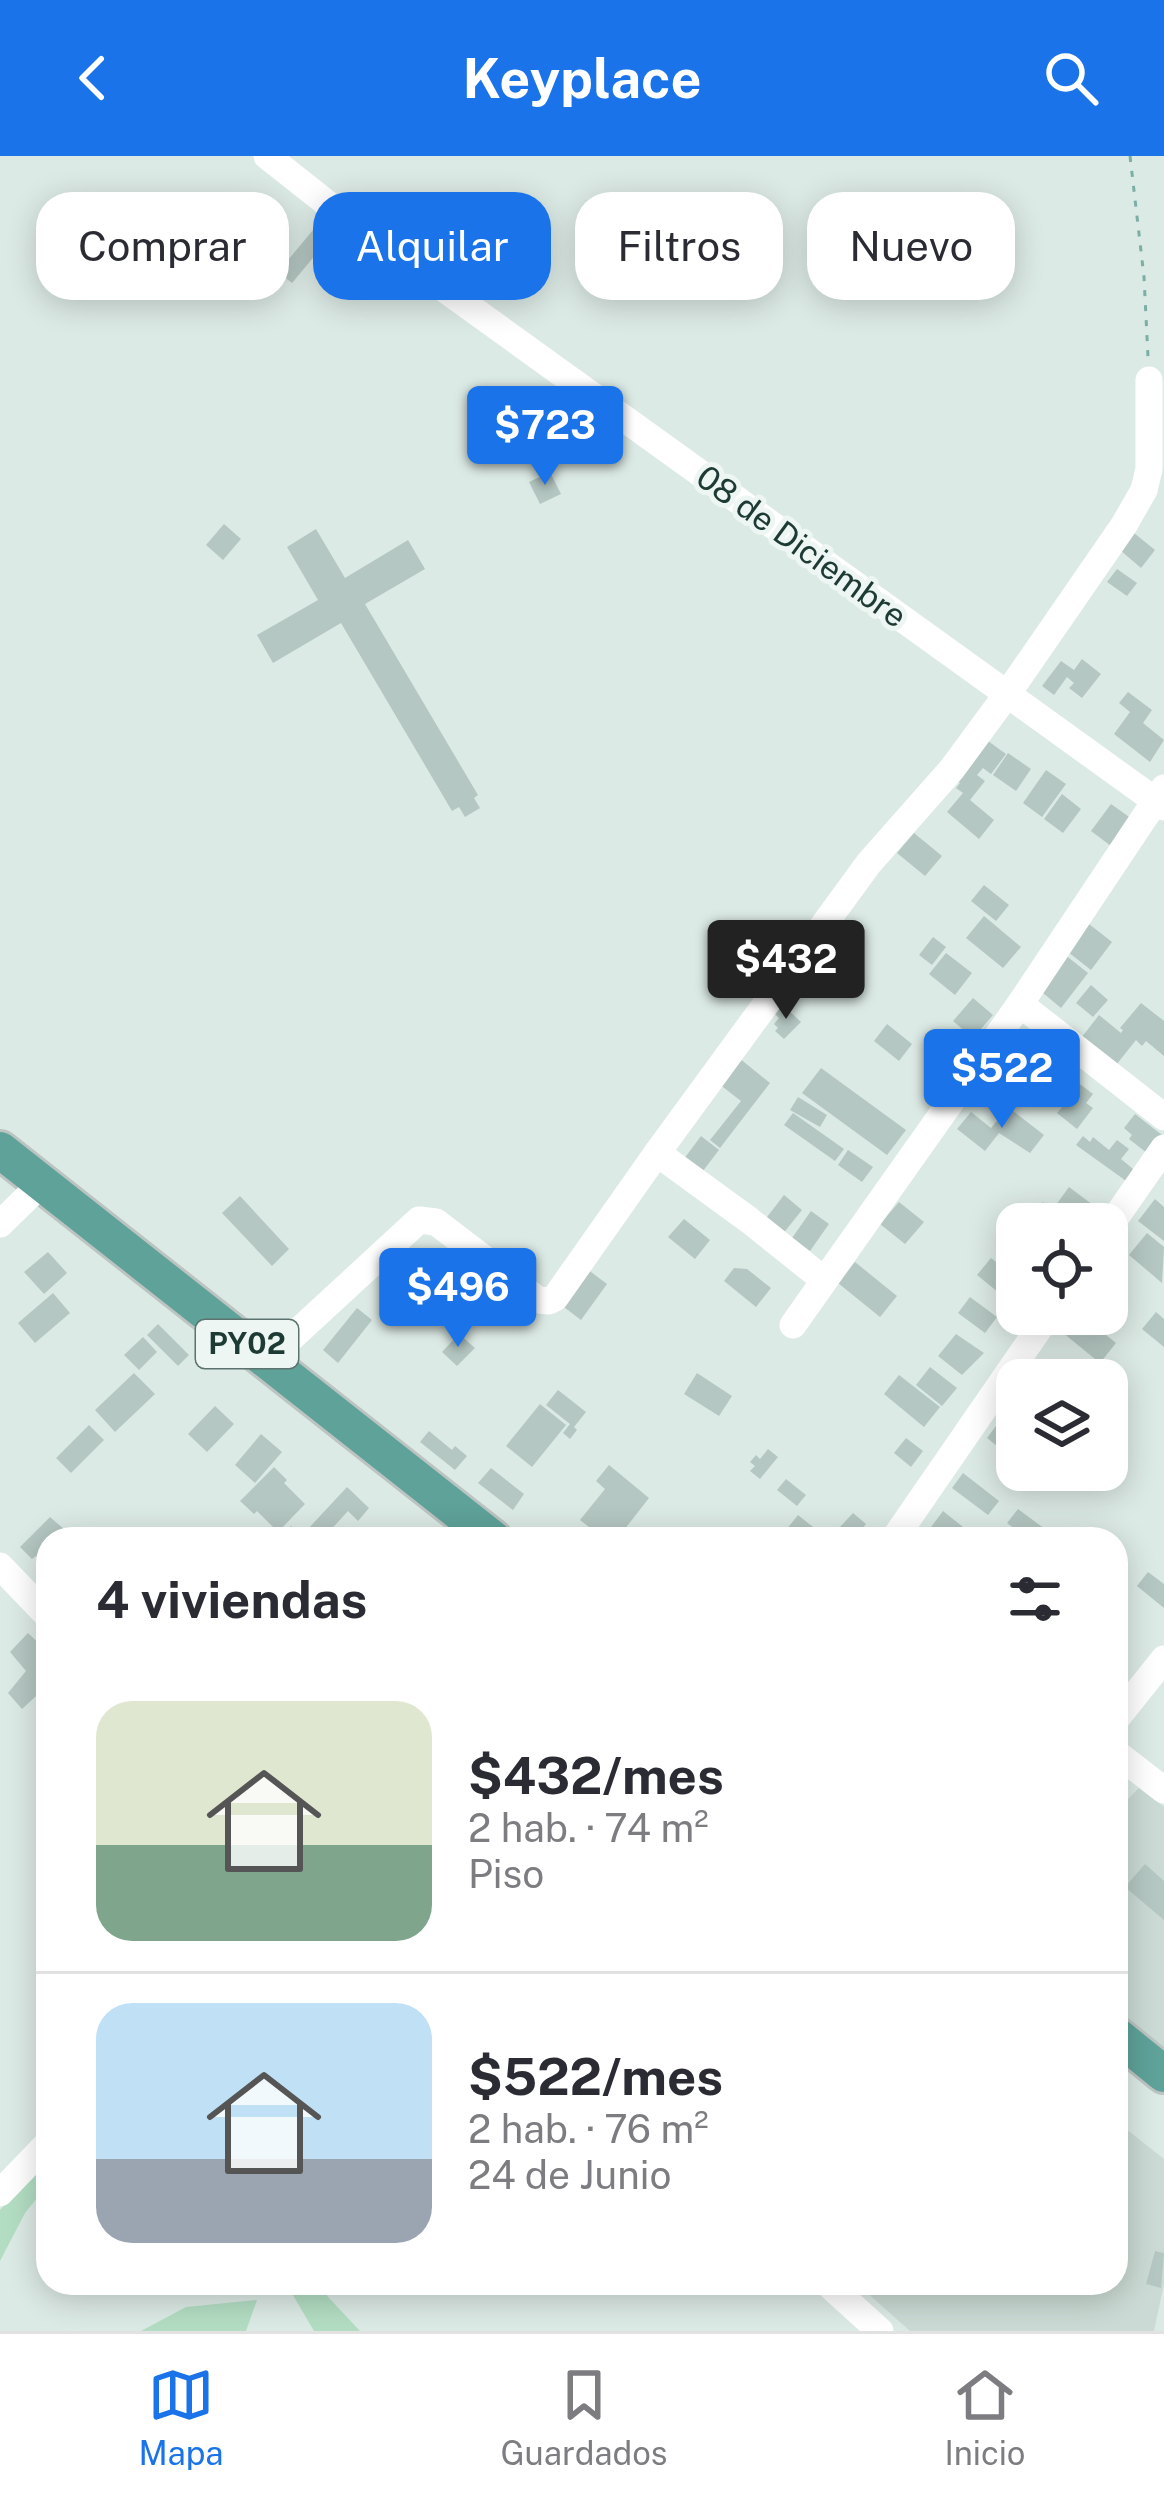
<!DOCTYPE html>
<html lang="es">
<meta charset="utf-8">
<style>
:root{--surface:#fff;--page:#f2f2f3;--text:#2b2b33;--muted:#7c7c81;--line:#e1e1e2;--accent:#1a73e8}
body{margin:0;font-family:"Public Sans",sans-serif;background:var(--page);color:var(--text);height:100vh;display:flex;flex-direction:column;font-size:45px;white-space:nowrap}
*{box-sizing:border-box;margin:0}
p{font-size:39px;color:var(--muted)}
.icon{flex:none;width:66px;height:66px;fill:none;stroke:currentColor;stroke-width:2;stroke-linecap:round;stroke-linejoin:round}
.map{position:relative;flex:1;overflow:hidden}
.sheet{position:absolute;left:36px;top:1371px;width:1092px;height:768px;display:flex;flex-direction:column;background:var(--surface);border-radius:36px;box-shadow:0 6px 30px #0003}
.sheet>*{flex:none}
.guide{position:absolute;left:36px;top:36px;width:1092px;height:108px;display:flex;gap:24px}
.controls{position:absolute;left:996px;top:1047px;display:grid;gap:24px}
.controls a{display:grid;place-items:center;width:132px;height:132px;border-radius:24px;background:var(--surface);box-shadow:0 6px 30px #0003;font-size:60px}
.price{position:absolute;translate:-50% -102px;padding:0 27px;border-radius:12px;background:var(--accent);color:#fff;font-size:39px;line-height:78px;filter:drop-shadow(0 3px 6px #0008)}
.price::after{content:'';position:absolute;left:50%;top:72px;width:36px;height:27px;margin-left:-18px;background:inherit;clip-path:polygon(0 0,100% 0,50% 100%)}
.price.current{background:#222;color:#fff}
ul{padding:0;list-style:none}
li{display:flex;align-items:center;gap:36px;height:300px;padding:0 60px}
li+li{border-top:3px solid var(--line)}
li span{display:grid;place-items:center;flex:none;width:336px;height:240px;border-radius:36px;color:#555}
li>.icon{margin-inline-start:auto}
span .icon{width:144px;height:144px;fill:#fffc;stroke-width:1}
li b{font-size:51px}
h2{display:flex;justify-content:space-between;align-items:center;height:144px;padding:0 60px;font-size:51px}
.chip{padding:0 42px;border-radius:36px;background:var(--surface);box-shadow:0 6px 30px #0003;font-size:42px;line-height:108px}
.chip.current{background:var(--accent);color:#fff}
header{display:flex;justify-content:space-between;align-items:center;height:156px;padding:0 60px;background:var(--accent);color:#fff;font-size:54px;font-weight:700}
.menu{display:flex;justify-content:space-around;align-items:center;height:168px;border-top:3px solid var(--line);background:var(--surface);font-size:33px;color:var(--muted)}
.menu a{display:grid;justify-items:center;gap:6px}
.menu .current{color:var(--accent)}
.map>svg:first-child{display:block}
.built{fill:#cbdad4}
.green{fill:#b3ddc3}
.building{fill:#b5c7c2}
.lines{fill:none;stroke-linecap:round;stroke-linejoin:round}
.major-casing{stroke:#bcc4c2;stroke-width:42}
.path{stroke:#7bafa5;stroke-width:3;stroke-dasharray:6 9;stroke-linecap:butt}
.minor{stroke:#fff;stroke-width:27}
.major{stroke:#5ea299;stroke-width:36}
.labels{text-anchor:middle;stroke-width:10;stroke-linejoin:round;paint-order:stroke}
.shield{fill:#edf6f3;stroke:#5c726e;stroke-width:3}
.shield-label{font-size:30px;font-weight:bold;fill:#1e3a35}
.street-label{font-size:33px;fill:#1e3a35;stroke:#edf6f3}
</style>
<header><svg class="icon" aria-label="back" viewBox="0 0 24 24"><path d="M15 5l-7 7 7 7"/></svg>Keyplace<svg class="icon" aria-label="search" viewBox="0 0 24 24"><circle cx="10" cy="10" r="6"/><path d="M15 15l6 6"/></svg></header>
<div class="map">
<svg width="1164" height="2175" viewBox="0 0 1164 2175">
<rect width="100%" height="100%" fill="#dceae5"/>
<g class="built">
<path d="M1139,1632L1164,1651V1899L1116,1861V1655Z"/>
<path d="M1116,1965L1164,2003V2128L1154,2175H910L856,2127H1116Z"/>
</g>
<g class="green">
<path d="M48,2001V2028L25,2057L0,2105V2054Z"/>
<path d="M280,2127H315L360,2175H314L290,2134Z"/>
<path d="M257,2144L246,2175H141L186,2151Z"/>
</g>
<g class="building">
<path d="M318,68L332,79L292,127L278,116Z"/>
<path d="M550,316L561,338L540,348L529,326Z"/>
<path d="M224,368L241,383L223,404L206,389Z"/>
<path d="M316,373L345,422L408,384L425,413L365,448L478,639L474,642L480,652L465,661L459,651L452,655L341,467L273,507L257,479L318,444L287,391Z"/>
<path d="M1134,377L1155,394L1141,412L1120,394Z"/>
<path d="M1117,413L1137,427L1127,440L1107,426Z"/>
<path d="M1082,503L1101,518L1082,542L1069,532L1074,527L1067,521L1054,539L1042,530L1061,505L1074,514Z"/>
<path d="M1128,536L1152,554L1143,567L1164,584L1150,606L1114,578L1130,556L1119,547Z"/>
<path d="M988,585L1006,598L991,618L983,612L977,619L985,625L970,644L994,664L979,683L947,656L963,637L956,632L960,627L957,625Z"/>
<path d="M1008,597L1031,613L1016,635L993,619Z"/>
<path d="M1046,614L1066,628L1042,661L1023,647Z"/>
<path d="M1062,638L1081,653L1063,677L1044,663Z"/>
<path d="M1111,648L1132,663L1111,690L1091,675Z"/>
<path d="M914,677L942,700L925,720L897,697Z"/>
<path d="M984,729L1009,749L996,765L971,745Z"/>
<path d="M984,760L1021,791L1003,812L966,782Z"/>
<path d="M1089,768L1112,786L1091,814L1068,796Z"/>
<path d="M933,781L946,791L932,809L919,799Z"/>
<path d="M946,797L972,817L955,839L929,818Z"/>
<path d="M1064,798L1088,817L1061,852L1037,832Z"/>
<path d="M1091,829L1108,844L1093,861L1076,847Z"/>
<path d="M973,842L993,859L973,882L953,865Z"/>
<path d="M1141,847L1164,865V900L1146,885L1142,890L1136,884L1112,914L1078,886L1099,859L1121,877L1123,874L1120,872Z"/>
<path d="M783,849L801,866L784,883L775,875L778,872L774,868L779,862L775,858Z"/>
<path d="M887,868L912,888L899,905L874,885Z"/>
<path d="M1013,886L1038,903L1025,922L1020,919L999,947L967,923L988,896L1000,905Z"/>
<path d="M739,902L770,927L720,992L710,984L741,945L719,928Z"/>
<path d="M821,912L906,974L887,999L802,937Z"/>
<path d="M1064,916L1093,938L1086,947L1093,952L1077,973L1057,957L1064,949L1048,937Z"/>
<path d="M798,941L827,959L820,971L790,954Z"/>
<path d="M1008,951L1044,979L1030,997L999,977L985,995L957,973L971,956L991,972Z"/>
<path d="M793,957L844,993L835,1005L784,969Z"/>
<path d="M1135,958L1162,979L1147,997L1129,983L1132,979L1124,972Z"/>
<path d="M701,980L719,994L696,1024L678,1011Z"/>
<path d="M1083,980L1090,986L1093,981L1109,994L1117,984L1129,993L1121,1003L1138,1017L1129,1027L1076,989Z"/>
<path d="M848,994L873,1011L862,1026L838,1009Z"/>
<path d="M1069,1031L1105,1058L1097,1068H1081L1056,1049Z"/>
<path d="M784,1039L802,1054L782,1079L764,1065Z"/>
<path d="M240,1040L289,1093L272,1110L222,1057Z"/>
<path d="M1155,1043L1164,1051V1085L1138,1065Z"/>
<path d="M899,1046L924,1066L905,1088L880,1068Z"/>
<path d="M1043,1046L1072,1068H1033L1029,1065Z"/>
<path d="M811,1055L829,1068L810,1095L792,1082Z"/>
<path d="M684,1063L710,1084L695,1103L668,1081Z"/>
<path d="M1147,1077L1164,1091L1162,1127L1129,1099Z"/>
<path d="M48,1096L67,1117L44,1138L24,1116Z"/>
<path d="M991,1102L1017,1122L1004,1141L977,1119Z"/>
<path d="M855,1106L897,1140L880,1161L838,1127Z"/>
<path d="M583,1110L607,1128L581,1164L556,1145Z"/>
<path d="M734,1112L747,1113L771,1132L756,1151L724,1125Z"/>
<path d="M53,1137L70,1157L35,1187L18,1167Z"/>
<path d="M970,1141L997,1161L985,1177L958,1157Z"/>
<path d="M357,1152L372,1164L338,1207L323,1194Z"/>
<path d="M1156,1156L1164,1163V1191L1142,1173Z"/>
<path d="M1068,1158H1080L1116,1187L1100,1207L1057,1172Z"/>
<path d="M158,1168L189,1199L178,1210L147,1179Z"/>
<path d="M459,1178L475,1192L457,1210L442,1196Z"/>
<path d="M956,1178L984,1197L962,1219L938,1200Z"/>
<path d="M143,1181L157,1196L139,1214L124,1199Z"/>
<path d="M930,1211L957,1232L942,1250L916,1229Z"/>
<path d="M134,1217L155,1238L115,1276L95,1254Z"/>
<path d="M697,1217L732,1240L719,1260L684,1238Z"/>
<path d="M899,1219L940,1251L924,1271L884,1238Z"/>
<path d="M558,1234L586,1256L574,1271L577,1274L570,1283L563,1277L570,1268L546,1249Z"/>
<path d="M540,1248L566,1269L532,1311L506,1290Z"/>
<path d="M215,1250L234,1268L207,1296L188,1278Z"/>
<path d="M999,1266L1017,1281V1306L987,1282Z"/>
<path d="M89,1269L104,1284L71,1317L56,1302Z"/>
<path d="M429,1275L452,1294L455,1290L467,1300L455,1314L420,1286Z"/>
<path d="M261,1278L282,1296L255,1327L235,1309Z"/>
<path d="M906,1282L923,1295L911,1311L894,1297Z"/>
<path d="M768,1293L778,1301L760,1323L750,1315L755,1310L750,1306L756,1299L760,1303Z"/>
<path d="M609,1309L649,1342L617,1383H604L580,1364L605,1333L596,1325Z"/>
<path d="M274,1311L287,1324L284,1327L305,1348L278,1376L257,1355L254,1358L240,1345Z"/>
<path d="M491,1312L524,1338L513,1354L478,1327Z"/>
<path d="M963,1317L999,1345L988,1359L952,1332Z"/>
<path d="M786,1323L806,1339L797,1350L777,1334Z"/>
<path d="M347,1331L369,1352L358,1365L348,1355L327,1378L332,1383H281L291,1370L306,1382L311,1377L307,1374Z"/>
<path d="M1018,1353L1045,1373L1038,1383H1028L1007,1367Z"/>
<path d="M943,1355L963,1371L954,1383H922Z"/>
<path d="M853,1357L866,1368L854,1383L839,1372Z"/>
<path d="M798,1359L828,1383H779Z"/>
<path d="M50,1361L72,1380L70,1383H48V1403L43,1399L40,1404L36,1400L32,1403L20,1391Z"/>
<path d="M1148,1416L1164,1428V1452L1137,1430Z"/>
<path d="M28,1477L48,1496V1529L22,1553L8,1537L26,1515L10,1496Z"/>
<path d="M1145,1708L1164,1725V1764L1125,1731Z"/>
<path d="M1155,2095L1164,2097L1161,2132L1146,2128Z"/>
</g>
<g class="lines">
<defs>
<g id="major">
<path d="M0,994L493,1383"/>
<path d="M1116,1879L1164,1918"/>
</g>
</defs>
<use href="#major" class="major-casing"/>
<path class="path" d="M1130,0L1144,121L1148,201"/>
<g class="minor">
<path d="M267,0L343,60L1164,651"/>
<path d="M1020,848L1164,961"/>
<path d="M657,997L749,1064L824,1124"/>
<path d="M0,1068L41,1028"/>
<path d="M1107,1074L1164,992"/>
<path d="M793,1169L1020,848L1164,632"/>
<path d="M267,1204L419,1064L436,1066L538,1144L549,1145L555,1142L657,997L869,707L952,613L1008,537L1124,369L1144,334L1149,313V224"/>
<path d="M894,1383L1049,1158"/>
<path d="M0,1410L48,1460"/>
<path d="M1116,1563L1164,1503"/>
<path d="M1116,1597L1164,1634"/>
<path d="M0,2037L48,1987"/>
<path d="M827,2127L880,2175"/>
</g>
<use href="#major" class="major"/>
</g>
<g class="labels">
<rect class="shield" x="196" y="1164" width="102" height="48" rx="9"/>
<g class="shield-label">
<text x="247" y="1198">PY02</text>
</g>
<g class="street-label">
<text transform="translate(802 390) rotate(36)" y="12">08 de Diciembre</text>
</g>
</g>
</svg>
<div class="controls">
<a><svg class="icon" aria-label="locate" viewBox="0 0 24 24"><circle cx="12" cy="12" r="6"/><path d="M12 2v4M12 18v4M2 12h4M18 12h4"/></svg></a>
<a><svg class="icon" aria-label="layers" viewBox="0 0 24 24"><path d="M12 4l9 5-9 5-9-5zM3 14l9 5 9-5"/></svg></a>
</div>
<b class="price" style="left:545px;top:332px">$723</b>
<b class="price current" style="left:786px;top:866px">$432</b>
<b class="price" style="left:1002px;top:975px">$522</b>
<b class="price" style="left:458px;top:1194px">$496</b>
<div class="guide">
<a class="chip">Comprar</a>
<a class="chip current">Alquilar</a>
<a class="chip">Filtros</a>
<a class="chip">Nuevo</a>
</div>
<section class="sheet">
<h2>4 viviendas<svg class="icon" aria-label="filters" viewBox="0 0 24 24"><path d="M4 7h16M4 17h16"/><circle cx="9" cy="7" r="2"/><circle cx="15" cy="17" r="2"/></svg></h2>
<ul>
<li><span style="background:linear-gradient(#dfe7d0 60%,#7fa58c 0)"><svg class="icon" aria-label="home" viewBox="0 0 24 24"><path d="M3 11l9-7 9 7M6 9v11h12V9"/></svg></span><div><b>$432/mes</b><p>2 hab. · 74 m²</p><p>Piso</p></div></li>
<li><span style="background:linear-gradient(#bfe0f5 65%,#9aa5b1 0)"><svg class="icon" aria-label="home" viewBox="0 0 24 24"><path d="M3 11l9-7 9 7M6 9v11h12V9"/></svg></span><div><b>$522/mes</b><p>2 hab. · 76 m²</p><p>24 de Junio</p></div></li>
</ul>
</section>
</div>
<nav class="menu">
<a class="current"><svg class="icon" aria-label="map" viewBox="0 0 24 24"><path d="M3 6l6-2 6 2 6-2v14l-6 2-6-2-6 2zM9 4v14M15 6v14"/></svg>Mapa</a>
<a><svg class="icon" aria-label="saved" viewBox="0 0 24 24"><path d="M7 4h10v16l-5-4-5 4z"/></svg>Guardados</a>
<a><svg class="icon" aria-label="home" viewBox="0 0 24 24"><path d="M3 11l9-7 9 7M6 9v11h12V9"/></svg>Inicio</a>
</nav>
